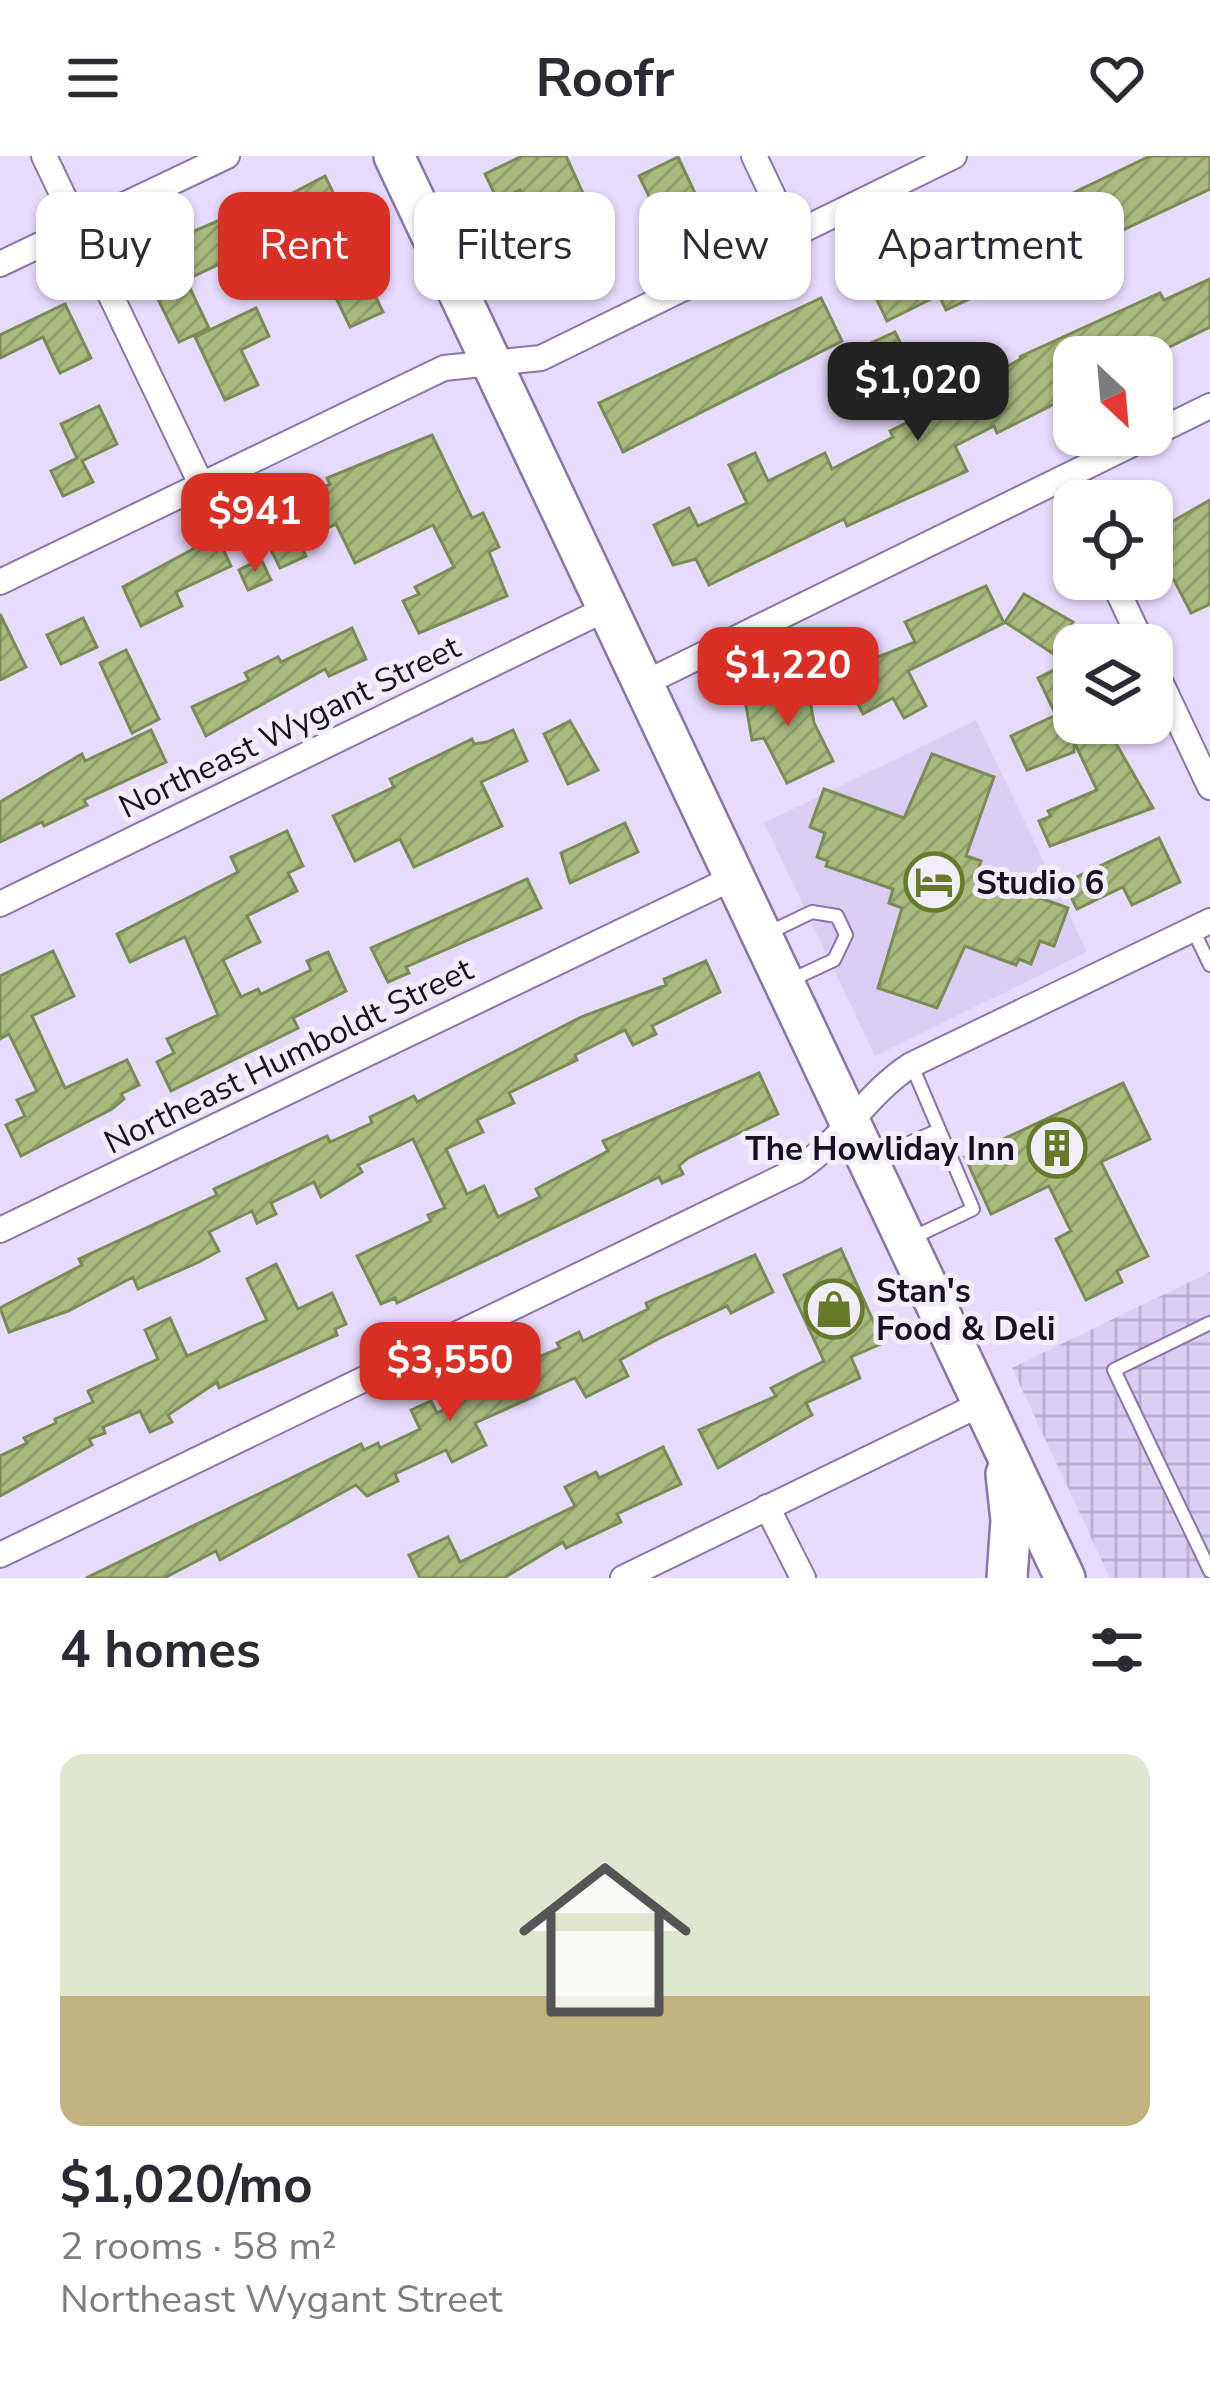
<!DOCTYPE html>
<meta charset="utf-8">
<style>
:root{--surface:#fff;--page:#f7f7f7;--text:#2b2b33;--muted:#7c7c81;--line:#e1e1e2;--accent:#d93025}
body{margin:0;font-family:"Nunito Sans",sans-serif;background:var(--page);color:var(--text);height:100vh;display:flex;flex-direction:column;font-size:45px;white-space:nowrap}
*{box-sizing:border-box;margin:0}
p{font-size:39px;color:var(--muted)}
.icon{flex:none;width:66px;height:66px;fill:none;stroke:currentColor;stroke-width:2;stroke-linecap:round;stroke-linejoin:round}
.map{position:relative;height:1422px;overflow:hidden}
.side{display:flex;flex-direction:column;background:var(--surface);flex:1}
.side>*{flex:none}
.guide{position:absolute;left:36px;top:36px;width:1140px;height:108px;display:flex;gap:24px}
.needle{width:78px;rotate:154deg}
.buttons{position:absolute;left:1053px;top:180px;display:grid;gap:24px}
.buttons a{display:grid;place-items:center;width:120px;height:120px;border-radius:24px;background:var(--surface);box-shadow:0 3px 9px #0004;font-size:60px}
.price{position:absolute;translate:-50% -102px;padding:0 27px;border-radius:24px;background:var(--accent);color:#fff;font-size:39px;line-height:78px;filter:drop-shadow(0 3px 6px #0008)}
.price::after{content:'';position:absolute;left:50%;top:72px;width:36px;height:27px;margin-left:-18px;background:inherit;clip-path:polygon(0 0,100% 0,50% 100%)}
.price.current{background:#222;color:#fff}
ul{padding:0;list-style:none}
li{display:grid;align-content:center;gap:24px;height:636px;padding:0 60px}
li+li{border-top:3px solid var(--line)}
li span{display:grid;place-items:center;height:372px;border-radius:24px;color:#555}
li>.icon{margin-inline-start:auto}
span .icon{width:216px;height:216px;fill:#fffc;stroke-width:1}
li b{font-size:51px}
h2{display:flex;justify-content:space-between;align-items:center;height:144px;padding:0 60px;font-size:51px}
.pill{padding:0 42px;border-radius:24px;background:var(--surface);box-shadow:0 3px 9px #0004;font-size:42px;line-height:108px}
.pill.current{background:var(--accent);color:#fff}
header{display:flex;justify-content:space-between;align-items:center;height:156px;padding:0 60px;background:var(--surface);font-size:54px;font-weight:700}
.map>svg:first-child{display:block}
.built{fill:#dbcdf3}
.industrial{fill:url(#industrial-grid)}
.building{fill:url(#building-hatch);stroke:#7b8b54;stroke-width:3}
.lines{fill:none;stroke-linecap:round;stroke-linejoin:round}
.lane-casing{stroke:#8975a8;stroke-width:16}
.street-casing{stroke:#8975a8;stroke-width:28}
.primary-casing{stroke:#8975a8;stroke-width:44}
.lane{stroke:#fff;stroke-width:12}
.street{stroke:#fff;stroke-width:24}
.primary{stroke:#fff;stroke-width:39}
.labels{text-anchor:middle;stroke-width:10;stroke-linejoin:round;paint-order:stroke}
.street-label{font-size:33px;fill:#181024;stroke:#f2eef9}
.poi-label{font-size:33px;font-weight:bold;fill:#181024;stroke:#f2eef9;text-anchor:start}
</style>
<header><svg class="icon" aria-label="menu" viewBox="0 0 24 24"><path d="M4 6h16M4 12h16M4 18h16"/></svg>Roofr<svg class="icon" aria-label="heart" viewBox="0 0 24 24"><path d="M12 20l-8-8c-3-5 5-10 8-4 3-6 11-1 8 4z"/></svg></header>
<div class="map">
<svg width="1210" height="1422" viewBox="0 0 1210 1422">
<defs>
<pattern id="industrial-grid" width="8" height="8" patternUnits="userSpaceOnUse" patternTransform="scale(3)"><rect width="8" height="8" fill="#dbcdf3"/><path d="M0 4h8M4 0v8" fill="none" stroke="#bbafd0"/></pattern>
<pattern id="building-hatch" width="6" height="6" patternUnits="userSpaceOnUse" patternTransform="scale(3)"><rect width="6" height="6" fill="#a8ba7e"/><path d="M-1 1l2-2M0 6l6-6M5 7l2-2" fill="none" stroke="#909f6d"/></pattern>
</defs>
<rect width="100%" height="100%" fill="#e8dcfe"/>
<path class="built" d="M976,564L1087,796L875,900L764,667Z"/>
<path class="industrial" d="M1210,1116V1422H1110L1012,1212Z"/>
<g class="building">
<path d="M522,0H566L613,103L550,134L524,80L539,73L520,34L498,45L485,18Z"/>
<path d="M1150,0H1210V33L1091,89L1085,76L1045,95L1048,101L1003,127L946,154L939,139L887,165L864,117L991,60L998,73Z"/>
<path d="M678,1L704,56L666,75L639,20Z"/>
<path d="M325,20L342,55L309,71L303,59L247,86L251,93L186,124L209,172L179,186L155,137L129,103L234,58L238,66Z"/>
<path d="M1210,123V171L1149,201H1074V238L997,277L994,270L955,290L967,315L847,370L844,363L709,429L696,403L673,409L654,369L689,352L698,370L747,347L729,309L755,297L768,325L825,297L832,313L893,281L890,275L993,224L992,219L1024,201H1019L1160,137L1164,144Z"/>
<path d="M368,125L383,156L350,171L335,140Z"/>
<path d="M821,142L842,185L623,296L599,247Z"/>
<path d="M65,148L91,202L60,217L43,181L0,202V179Z"/>
<path d="M256,152L269,180L241,194L258,229L225,244L195,181Z"/>
<path d="M895,176L908,203L857,228L843,200Z"/>
<path d="M99,250L117,288L82,305L93,326L63,340L51,315L77,302L61,268Z"/>
<path d="M432,279L472,362L483,357L499,391L489,396L507,440L419,477L403,445L419,438L415,431L454,411L433,369L355,407L336,368L299,386L306,400L280,412L256,364L268,358L265,352L288,341L291,347L330,328L327,322Z"/>
<path d="M1210,344V448L1191,457L1174,424L1168,426L1152,392V377Z"/>
<path d="M217,380L231,410L176,436L182,450L141,470L123,431Z"/>
<path d="M261,403L271,424L248,434L239,414Z"/>
<path d="M986,430L1004,467L908,515L926,550L904,562L893,542L863,558L837,507L871,490L876,502L915,486L905,466Z"/>
<path d="M1024,438L1073,466L1052,497L1005,466Z"/>
<path d="M0,458L26,511L0,524Z"/>
<path d="M83,462L97,491L61,508L47,479Z"/>
<path d="M352,472L366,503L329,520L325,513L206,580L192,551L249,524L245,517L278,501L281,506Z"/>
<path d="M126,494L159,563L132,577L100,507Z"/>
<path d="M1074,504V596L1027,614L1011,580L1056,559L1038,522Z"/>
<path d="M807,527L814,567L833,605L787,627L764,582L752,584L744,538Z"/>
<path d="M570,565L598,614L568,628L544,578Z"/>
<path d="M151,574L166,606L84,644L87,649L44,670L42,666L0,686V646L82,598L85,605Z"/>
<path d="M513,574L527,605L481,626L502,670L414,711L400,683L355,705L333,660L394,631L390,623L472,583L474,588L487,586Z"/>
<path d="M1102,575L1110,577L1153,652L1050,690L1039,665L1051,660L1048,655L1097,634L1075,588Z"/>
<path d="M932,598L994,621L966,700L981,705L976,719L1068,752L1054,790L1040,785L1031,808L1019,803L1016,809L965,790L937,852L878,832L902,752L889,747L893,733L826,710L828,705L817,701L825,677L810,671L824,633L904,662Z"/>
<path d="M625,667L638,696L570,727L561,697Z"/>
<path d="M287,675L303,710L288,717L297,735L247,760L260,786L223,804L241,841L258,833L261,838L311,814L307,805L328,796L346,835L293,862L298,872L171,935L157,906L174,897L167,883L218,859L185,781L130,806L117,778L238,716L231,701Z"/>
<path d="M1159,682L1180,726L1132,749L1123,731L1077,753L1064,727Z"/>
<path d="M527,723L541,752L406,811L409,817L388,826L371,792Z"/>
<path d="M53,795L74,840L32,860L65,932L127,904L139,929L121,938L124,943L112,953L21,1000L6,969L25,960L17,944L37,935L9,878L0,883V820Z"/>
<path d="M706,805L720,836L652,870L656,878L633,889L625,874L575,899L577,904L509,937L514,947L477,964L483,976L446,993L467,1038L484,1030L498,1061L540,1041L536,1033L608,995L603,985L759,917L778,958L688,1002L679,1010L683,1018L662,1027L659,1021L397,1147L395,1142L381,1148L357,1100L431,1065L428,1059L445,1052L413,983L358,1009L362,1016L321,1041L314,1026L271,1047L276,1058L257,1067L252,1055L209,1076L219,1095L199,1106L138,1133L133,1121L68,1155L9,1176L0,1152L82,1109L79,1103L217,1039L214,1033L327,980L330,986L372,967L370,961L414,940L417,946L581,861L666,829L664,823Z"/>
<path d="M1123,927L1150,983L1101,1006L1148,1100L1117,1115L1122,1126L1086,1144L1056,1083L1071,1075L1049,1030L991,1058L965,1001Z"/>
<path d="M841,1093L883,1187L851,1201L860,1222L806,1247L812,1259L718,1312L699,1274L776,1240L771,1232L824,1205L784,1119Z"/>
<path d="M755,1099L773,1136L731,1157L727,1150L658,1183L620,1204L628,1220L586,1241L575,1222L475,1267L486,1289L452,1306L446,1294L395,1318L398,1325L367,1340L356,1329L220,1404L216,1395L164,1422H86L361,1288L364,1294L378,1287L380,1292L420,1273L411,1254L431,1245L437,1257L489,1231L486,1224L560,1192L557,1187L579,1176L583,1185L648,1153L646,1147Z"/>
<path d="M276,1108L298,1153L332,1137L346,1168L335,1173L337,1179L219,1232L217,1226L168,1259L172,1266L150,1276L140,1255L103,1271L105,1277L89,1283L92,1289L0,1340V1300L27,1287L24,1282L56,1267L55,1263L93,1246L88,1235L158,1203L145,1174L170,1162L187,1200L267,1164L247,1123Z"/>
<path d="M663,1291L681,1328L617,1358L621,1366L566,1392L563,1386L504,1422H420L409,1399L448,1381L460,1406L575,1350L565,1331L596,1316L599,1322Z"/>
</g>
<g class="lines">
<defs>
<g id="lane">
<path d="M1193,774L1210,809"/>
<path d="M766,778L812,756L837,760L846,779L834,804L791,824"/>
<path d="M874,1002L939,974"/>
<path d="M910,1083L973,1053L912,910"/>
<path d="M1210,1167L1114,1214L1210,1415"/>
</g>
<g id="street">
<path d="M44,0L201,328"/>
<path d="M754,0L791,78"/>
<path d="M0,108L227,0"/>
<path d="M1064,322L1075,345"/>
<path d="M1112,423L1143,489"/>
<path d="M0,426L444,212L541,202L954,0"/>
<path d="M1152,508L1210,631"/>
<path d="M643,528L1210,250"/>
<path d="M0,748L608,452"/>
<path d="M0,1074L735,721"/>
<path d="M767,1351L803,1422"/>
<path d="M0,1399L795,1015C841,987 866,938 911,909L1210,765"/>
<path d="M623,1422L983,1247"/>
</g>
<g id="primary">
<path d="M394,0L1065,1422"/>
<path d="M1006,1318L1011,1364L1007,1422"/>
</g>
</defs>
<use href="#lane" class="lane-casing"/>
<use href="#street" class="street-casing"/>
<use href="#primary" class="primary-casing"/>
<use href="#lane" class="lane"/>
<use href="#street" class="street"/>
<use href="#primary" class="primary"/>
</g>
<defs>
<symbol id="hotel-ring" viewBox="-11 -11 22 22"><circle r="9.5" fill="#f2eef9" stroke="#667a2a" stroke-width="1.5"/><path d="M-6-4.5h1.5V1H6V5H4.5V3h-9V5H-6ZM-4 0a1.8 1.8 0 1 1 3.6 0ZM.5 0V-2.5h3Q6-2.5 6 0Z" fill="#667a2a"/></symbol>
<symbol id="building-ring" viewBox="-11 -11 22 22"><circle r="9.5" fill="#f2eef9" stroke="#667a2a" stroke-width="1.5"/><path d="M-4-6H4V6H1V3H-1V6H-4ZM-2.5-4.3h1.7v1.8h-1.7ZM.8-4.3h1.7v1.8H.8ZM-2.5-1h1.7V.8h-1.7ZM.8-1h1.7V.8H.8Z" fill="#667a2a"/></symbol>
<symbol id="shop-ring" viewBox="-11 -11 22 22"><circle r="9.5" fill="#f2eef9" stroke="#667a2a" stroke-width="1.5"/><path d="M-5-2.5h2.3a2.7 3.5 0 0 1 5.4 0H5L5.5 6h-11ZM-1.5-2.5h3a1.5 2.3 0 0 0-3 0Z" fill="#667a2a"/></symbol>
</defs>
<g fill-rule="evenodd">
<use href="#hotel-ring" x="901" y="693" width="66" height="66"/>
<use href="#building-ring" x="1024" y="959" width="66" height="66"/>
<use href="#shop-ring" x="801" y="1120" width="66" height="66"/>
</g>
<g class="labels">
<g class="street-label">
<text transform="translate(289 570) rotate(-26)" y="12">Northeast Wygant Street</text>
<text transform="translate(288 899) rotate(-26)" y="12">Northeast Humboldt Street</text>
</g>
<g class="poi-label">
<text x="976" y="738">Studio 6</text>
<text x="1015" y="1004" text-anchor="end">The Howliday Inn</text>
<text x="876" y="1146">Stan's<tspan x="876" dy="38">Food &amp; Deli</tspan></text>
</g>
</g>
</svg>
<div class="buttons">
<a><svg class="needle" viewBox="-14 -14 28 28"><path d="M0-13l5 13h-10z" fill="#e53935"/><path d="M0 13l5-13h-10z" fill="#7c7c81"/></svg></a>
<a><svg class="icon" aria-label="locate" viewBox="0 0 24 24"><circle cx="12" cy="12" r="6"/><path d="M12 2v4M12 18v4M2 12h4M18 12h4"/></svg></a>
<a><svg class="icon" aria-label="layers" viewBox="0 0 24 24"><path d="M12 4l9 5-9 5-9-5zM3 14l9 5 9-5"/></svg></a>
</div>
<b class="price current" style="left:918px;top:288px">$1,020</b>
<b class="price" style="left:255px;top:419px">$941</b>
<b class="price" style="left:788px;top:573px">$1,220</b>
<b class="price" style="left:450px;top:1268px">$3,550</b>
<div class="guide">
<a class="pill">Buy</a>
<a class="pill current">Rent</a>
<a class="pill">Filters</a>
<a class="pill">New</a>
<a class="pill">Apartment</a>
</div>
</div>
<section class="side">
<h2>4 homes<svg class="icon" aria-label="filters" viewBox="0 0 24 24"><path d="M4 7h16M4 17h16"/><circle cx="9" cy="7" r="2"/><circle cx="15" cy="17" r="2"/></svg></h2>
<ul>
<li><span style="background:linear-gradient(#dfe7d0 65%,#c2b280 0)"><svg class="icon" aria-label="home" viewBox="0 0 24 24"><path d="M3 11l9-7 9 7M6 9v11h12V9"/></svg></span><div><b>$1,020/mo</b><p>2 rooms · 58 m²</p><p>Northeast Wygant Street</p></div></li>
</ul>
</section>
